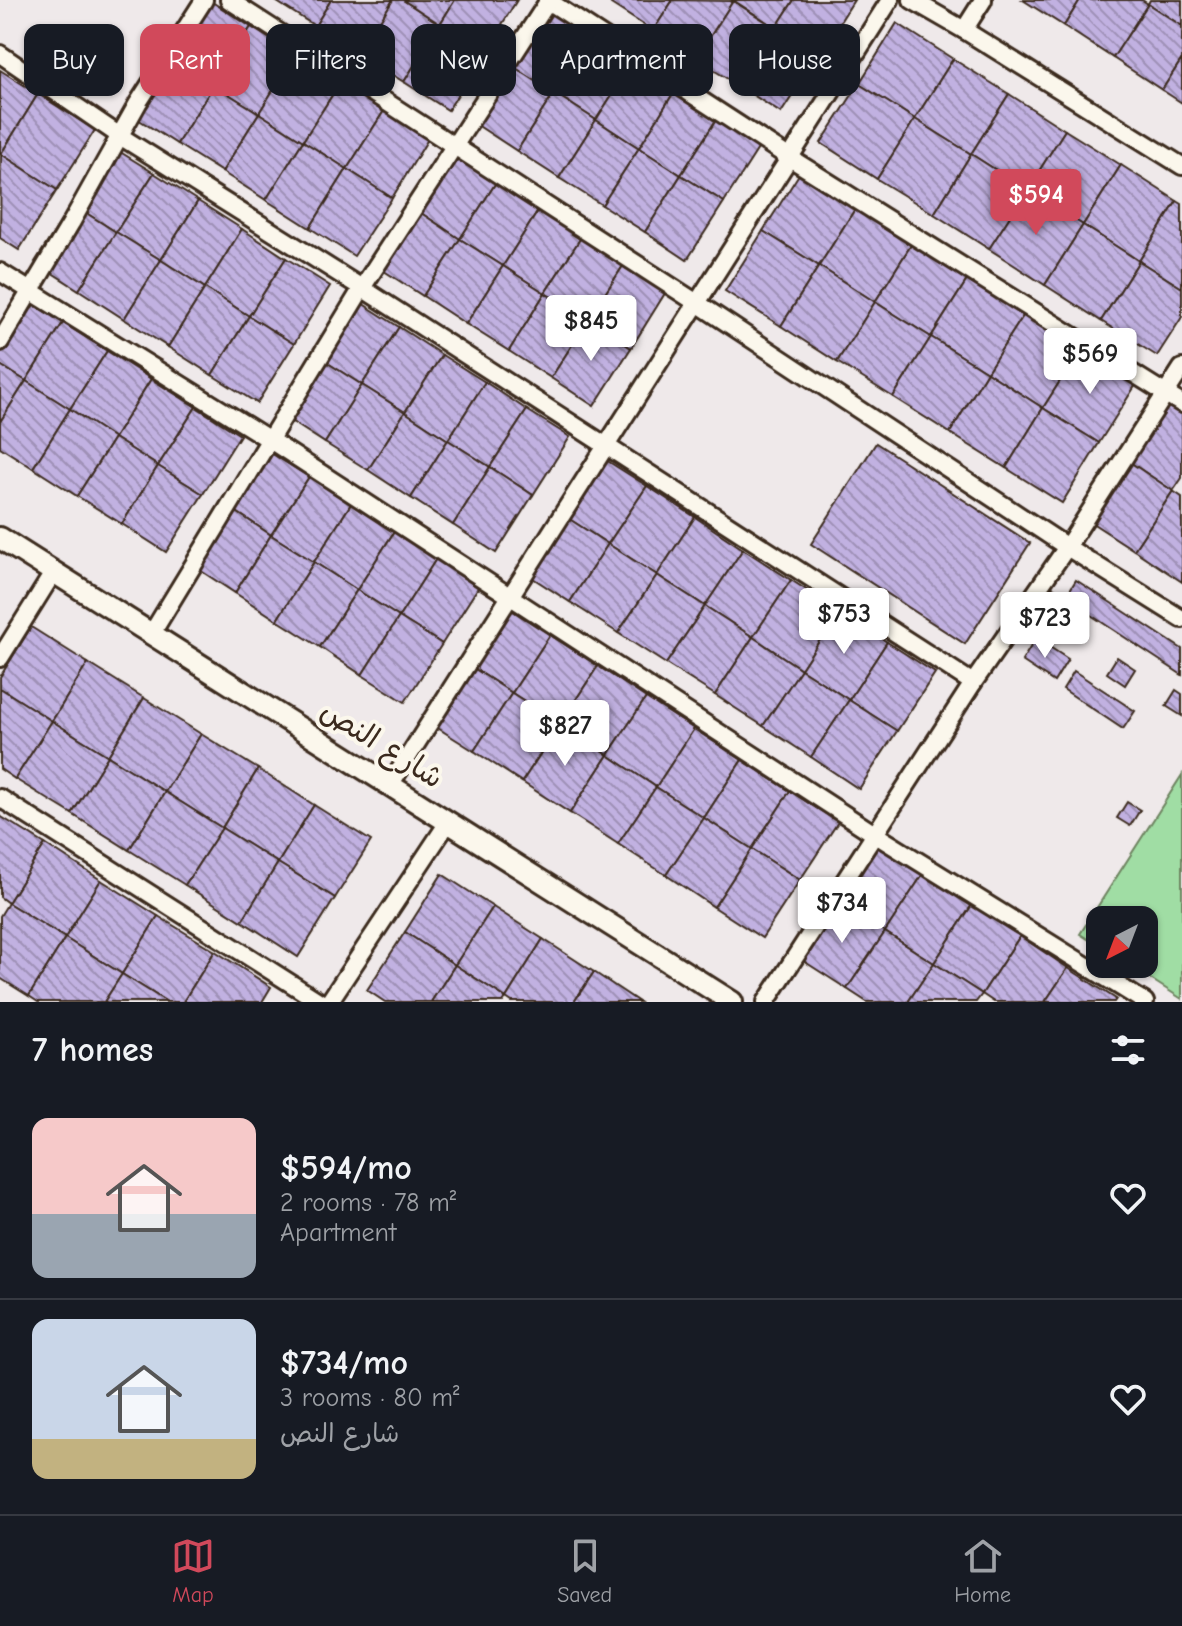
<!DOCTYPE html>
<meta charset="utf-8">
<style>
:root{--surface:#171b24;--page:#242831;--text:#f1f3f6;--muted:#9ea1a6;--line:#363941;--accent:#d1495b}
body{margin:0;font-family:"Comic Neue","Playpen Sans Arabic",sans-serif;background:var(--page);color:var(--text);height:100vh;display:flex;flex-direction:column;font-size:30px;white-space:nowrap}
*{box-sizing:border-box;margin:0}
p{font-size:26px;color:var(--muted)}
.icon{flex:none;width:44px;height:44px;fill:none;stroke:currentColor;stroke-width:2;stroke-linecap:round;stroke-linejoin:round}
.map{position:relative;height:1002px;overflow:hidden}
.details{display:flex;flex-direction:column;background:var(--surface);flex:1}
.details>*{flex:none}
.top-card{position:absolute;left:24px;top:24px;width:1134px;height:72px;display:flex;gap:16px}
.needle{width:52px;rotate:222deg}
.controls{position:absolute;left:1086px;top:906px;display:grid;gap:16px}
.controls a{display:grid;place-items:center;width:72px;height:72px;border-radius:16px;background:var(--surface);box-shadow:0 2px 6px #0004;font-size:40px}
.price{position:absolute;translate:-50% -68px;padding:0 18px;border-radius:8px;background:#fff;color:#222;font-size:26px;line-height:52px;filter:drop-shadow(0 2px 4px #0008)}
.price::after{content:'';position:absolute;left:50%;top:48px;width:24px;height:18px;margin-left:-12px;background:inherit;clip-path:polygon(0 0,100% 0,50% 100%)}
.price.active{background:var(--accent);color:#fff}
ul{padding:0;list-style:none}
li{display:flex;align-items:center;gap:24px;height:200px;padding:0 32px}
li+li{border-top:2px solid var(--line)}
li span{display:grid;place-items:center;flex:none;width:224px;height:160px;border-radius:16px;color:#555}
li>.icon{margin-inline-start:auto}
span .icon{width:96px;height:96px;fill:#fffc;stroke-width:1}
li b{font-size:34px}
h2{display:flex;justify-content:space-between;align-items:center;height:96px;padding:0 32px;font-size:34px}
.chip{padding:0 28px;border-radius:16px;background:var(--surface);box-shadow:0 2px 6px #0004;font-size:28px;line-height:72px}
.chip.active{background:var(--accent);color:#fff}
.dock{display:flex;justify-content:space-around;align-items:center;height:112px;border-top:2px solid var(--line);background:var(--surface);font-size:22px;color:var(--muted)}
.dock a{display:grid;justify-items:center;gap:4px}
.dock .active{color:var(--accent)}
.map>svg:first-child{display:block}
.green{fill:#a0dda4;stroke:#6e8461;stroke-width:2}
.building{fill:url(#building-back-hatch);stroke:#3b2a1e;stroke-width:2}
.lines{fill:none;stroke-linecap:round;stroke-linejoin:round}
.minor-casing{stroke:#3b2a1e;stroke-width:22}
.tertiary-casing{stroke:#3b2a1e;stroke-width:26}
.minor{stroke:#fbf7ec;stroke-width:16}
.tertiary{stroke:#fbf7ec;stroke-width:20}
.labels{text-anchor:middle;stroke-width:8;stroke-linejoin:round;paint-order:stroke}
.street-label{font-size:30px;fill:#3b2a1e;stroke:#fbf7ec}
</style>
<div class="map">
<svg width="1182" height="1002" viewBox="0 0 1182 1002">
<defs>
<pattern id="building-back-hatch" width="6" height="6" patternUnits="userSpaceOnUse" patternTransform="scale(2)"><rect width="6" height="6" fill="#c1b1e1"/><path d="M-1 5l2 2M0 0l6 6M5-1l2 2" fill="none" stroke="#9e90b6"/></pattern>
</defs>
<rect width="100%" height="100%" fill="#efe9ea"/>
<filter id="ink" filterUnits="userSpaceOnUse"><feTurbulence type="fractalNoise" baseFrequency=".0125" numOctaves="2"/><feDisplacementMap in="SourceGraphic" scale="16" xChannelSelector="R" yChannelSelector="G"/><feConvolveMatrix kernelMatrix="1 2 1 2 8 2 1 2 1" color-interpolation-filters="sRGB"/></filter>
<g filter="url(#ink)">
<path class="green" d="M1182,775V999L1127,964H1144V920H1100V947L1080,934Z"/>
<g class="building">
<path d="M209,0L251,27L214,85L170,57Z"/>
<path d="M274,0H331L315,26Z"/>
<path d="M331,0H393L359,54L315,26Z"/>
<path d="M393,0H403L440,24L404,82L359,54Z"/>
<path d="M403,0H455L440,24Z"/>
<path d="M455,0H517L485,52L440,24Z"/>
<path d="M613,0H673L653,31L611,4Z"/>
<path d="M673,0L733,1L696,59L653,31Z"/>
<path d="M733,0H794L776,28Z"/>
<path d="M794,0H854L818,56L776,28Z"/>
<path d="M1023,0H1080L1064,26Z"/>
<path d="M1080,0H1142L1148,4L1113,58L1064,26Z"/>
<path d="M1150,0H1182V26L1148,4Z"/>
<path d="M733,1L776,28L739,86L696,59Z"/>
<path d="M1148,4L1182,26V59L1162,90L1113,58Z"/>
<path d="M548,7L591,35L554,93L511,65Z"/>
<path d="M897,23L953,59L915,119L859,84Z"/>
<path d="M440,24L485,52L448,110L404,82Z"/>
<path d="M251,27L295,55L259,113L214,85Z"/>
<path d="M776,28L818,56L781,113L739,86Z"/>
<path d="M591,35L633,62L596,120L554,93Z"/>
<path d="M295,55L340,83L303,141L259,113Z"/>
<path d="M170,57L214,85L177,144L133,116Z"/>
<path d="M953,59L1009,94L971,154L915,119Z"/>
<path d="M1182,59V103L1162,90Z"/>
<path d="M633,62L676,89L639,148L596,120Z"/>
<path d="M511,65L554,93L517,151L474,123Z"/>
<path d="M0,70L38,94L1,154H0Z"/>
<path d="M340,83L384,111L347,169L303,141Z"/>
<path d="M859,84L915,119L877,179L821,143Z"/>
<path d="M214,85L259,113L222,172L177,144Z"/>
<path d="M676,89L718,117L681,175L639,148Z"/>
<path d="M554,93L596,120L559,178L517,151Z"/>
<path d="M38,94L95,130L57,190L1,154Z"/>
<path d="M1009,94L1065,130L1027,190L971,154Z"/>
<path d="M384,111L428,139L392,198L347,169Z"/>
<path d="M259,113L303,141L266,200L222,172Z"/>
<path d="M718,117L761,144L724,202L681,175Z"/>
<path d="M915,119L971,154L934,214L877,179Z"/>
<path d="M596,120L639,148L602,205L559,178Z"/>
<path d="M1065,130L1121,165L1083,225L1027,190Z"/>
<path d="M303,141L347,169L310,228L266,200Z"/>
<path d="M109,145L154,173L116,232L72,204Z"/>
<path d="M639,148L681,175L645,232L602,205Z"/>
<path d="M1,154L57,190L19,250L0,238Z"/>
<path d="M455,154L497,181L460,239L418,211Z"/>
<path d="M971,154L1027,190L989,249L934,214Z"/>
<path d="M1121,165L1177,201L1139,261L1083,225Z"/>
<path d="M347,169L392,198L354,256L310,228Z"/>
<path d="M801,171L857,206L819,266L763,231Z"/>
<path d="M154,173L198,201L161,260L116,232Z"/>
<path d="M681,175L724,202L687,260L645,232Z"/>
<path d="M497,181L540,208L503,266L460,239Z"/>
<path d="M1027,190L1083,225L1045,285L989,249Z"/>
<path d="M198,201L242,229L205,288L161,260Z"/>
<path d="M1177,201L1182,204V288L1139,261Z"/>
<path d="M72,204L116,232L79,290L35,262Z"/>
<path d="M857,206L913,242L875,302L819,266Z"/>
<path d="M540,208L582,236L545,293L503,266Z"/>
<path d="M418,211L460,239L423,296L381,269Z"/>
<path d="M1083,225L1139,261L1101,321L1045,285Z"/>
<path d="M242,229L286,258L249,316L205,288Z"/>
<path d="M763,231L819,266L781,326L725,291Z"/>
<path d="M116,232L161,260L124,319L79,290Z"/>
<path d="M582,236L625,263L588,320L545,293Z"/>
<path d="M460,239L503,266L466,324L423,296Z"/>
<path d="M913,242L969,277L931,337L875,302Z"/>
<path d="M286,258L330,286L294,344L249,316Z"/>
<path d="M161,260L205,288L168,347L124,319Z"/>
<path d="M1139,261L1182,288V317L1157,356L1101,321Z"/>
<path d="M625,263L667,290L631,348L588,320Z"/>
<path d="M503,266L545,293L509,351L466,324Z"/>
<path d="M819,266L875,302L837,362L781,326Z"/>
<path d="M969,277L1025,313L987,372L931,337Z"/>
<path d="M205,288L249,316L212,375L168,347Z"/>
<path d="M545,293L588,320L551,378L509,351Z"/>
<path d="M18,295L63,323L26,381L0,365V324Z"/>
<path d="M357,300L399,327L362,385L320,358Z"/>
<path d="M875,302L931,337L893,397L837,362Z"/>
<path d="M1025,313L1081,348L1043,408L987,372Z"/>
<path d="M249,316L294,344L257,403L212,375Z"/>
<path d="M588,320L631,348L594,406L551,378Z"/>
<path d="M63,323L107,351L70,409L26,381Z"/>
<path d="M399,327L442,355L405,412L362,385Z"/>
<path d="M931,337L987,372L950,433L893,397Z"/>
<path d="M1081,348L1137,383L1099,443L1043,408Z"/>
<path d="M107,351L151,379L114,438L70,409Z"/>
<path d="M442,355L485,382L448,440L405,412Z"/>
<path d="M320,358L362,385L325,443L283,416Z"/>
<path d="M0,365L26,381L0,422Z"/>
<path d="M987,372L1043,408L1006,468L950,433Z"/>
<path d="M151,379L196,407L158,466L114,438Z"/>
<path d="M26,381L70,409L33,468L0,447V422Z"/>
<path d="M485,382L527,410L490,467L448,440Z"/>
<path d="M362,385L405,412L368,470L325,443Z"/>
<path d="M1164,400L1182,412V478L1173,491L1125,459Z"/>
<path d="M196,407L240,435L203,494L158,466Z"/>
<path d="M1043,408L1099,443L1062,503L1006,468Z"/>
<path d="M70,409L114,438L77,496L33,468Z"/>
<path d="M527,410L570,437L533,495L490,467Z"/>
<path d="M405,412L448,440L411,498L368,470Z"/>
<path d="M114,438L158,466L122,524L77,496Z"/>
<path d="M448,440L490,467L453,525L411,498Z"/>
<path d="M876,443L1030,543L965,644L811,544Z"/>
<path d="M266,450L309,477L271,535L229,507Z"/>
<path d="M598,455L647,486L608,544L560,513Z"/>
<path d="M1125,459L1173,491L1134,550L1086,519Z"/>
<path d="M158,466L203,494L166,552L122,524Z"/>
<path d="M490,467L533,495L496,553L453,525Z"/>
<path d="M309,477L351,504L314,562L271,535Z"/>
<path d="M647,486L695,517L657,575L608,544Z"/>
<path d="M1173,491L1182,497V582L1134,550Z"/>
<path d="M351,504L394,532L357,590L314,562Z"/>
<path d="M229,507L271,535L235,593L192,565Z"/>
<path d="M560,513L608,544L570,602L522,571Z"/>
<path d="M695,517L743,549L705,606L657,575Z"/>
<path d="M394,532L436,559L399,617L357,590Z"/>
<path d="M271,535L314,562L277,620L235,593Z"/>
<path d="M608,544L657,575L618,633L570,602Z"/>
<path d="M743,549L791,580L753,637L705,606Z"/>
<path d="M436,559L479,586L442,644L399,617Z"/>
<path d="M314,562L357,590L320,647L277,620Z"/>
<path d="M657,575L705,606L666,664L618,633Z"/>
<path d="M791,580L839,611L801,669L753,637Z"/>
<path d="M1076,580L1182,649V675L1065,598Z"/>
<path d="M1048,584L1064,594L1048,618L1033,608Z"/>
<path d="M357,590L399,617L362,675L320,647Z"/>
<path d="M502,604L550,635L512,693L464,662Z"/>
<path d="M705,606L753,637L715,695L666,664Z"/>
<path d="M839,611L887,642L849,700L801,669Z"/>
<path d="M399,617L442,644L405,702L362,675Z"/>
<path d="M31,627L88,663L52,721L0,688V677Z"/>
<path d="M550,635L598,666L560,724L512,693Z"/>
<path d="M753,637L801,669L763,726L715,695Z"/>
<path d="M1036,638L1068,659L1054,682L1022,661Z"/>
<path d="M887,642L935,673L897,731L849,700Z"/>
<path d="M1117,657L1135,669L1125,685L1107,673Z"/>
<path d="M464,662L512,693L474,751L425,720Z"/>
<path d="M88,663L144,698L108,756L52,721Z"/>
<path d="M598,666L646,698L608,755L560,724Z"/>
<path d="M801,669L849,700L811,757L763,726Z"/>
<path d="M1074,671L1135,711L1123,729L1063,689Z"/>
<path d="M0,688L52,721L15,779L0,769Z"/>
<path d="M1176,690L1182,694V716L1166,706Z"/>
<path d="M512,693L560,724L522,782L474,751Z"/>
<path d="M144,698L201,734L165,792L108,756Z"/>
<path d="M646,698L694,729L656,787L608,755Z"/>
<path d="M849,700L897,731L859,789L811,757Z"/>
<path d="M52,721L108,756L72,814L15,779Z"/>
<path d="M560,724L608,755L570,813L522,782Z"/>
<path d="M694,729L742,760L704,818L656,787Z"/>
<path d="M201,734L258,769L222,828L165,792Z"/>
<path d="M608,755L656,787L618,844L570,813Z"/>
<path d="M108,756L165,792L129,850L72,814Z"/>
<path d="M742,760L790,791L752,849L704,818Z"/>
<path d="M258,769L314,805L278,863L222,828Z"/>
<path d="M656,787L704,818L666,875L618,844Z"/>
<path d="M790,791L838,822L800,880L752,849Z"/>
<path d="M165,792L222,828L185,885L129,850Z"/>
<path d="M1127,802L1140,810L1130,826L1117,818Z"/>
<path d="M314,805L371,841L335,898L278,863Z"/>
<path d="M0,816L45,844L8,903L0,897Z"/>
<path d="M704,818L752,849L714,907L666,875Z"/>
<path d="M222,828L278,863L242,921L185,885Z"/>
<path d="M876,843L923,874L885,932L837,901Z"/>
<path d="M45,844L101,880L65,938L8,903Z"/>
<path d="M752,849L800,880L762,938L714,907Z"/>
<path d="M278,863L335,898L298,957L242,921Z"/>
<path d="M442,874L493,907L455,965L405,932Z"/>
<path d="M923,874L972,905L934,963L885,932Z"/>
<path d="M101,880L158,916L122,974L65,938Z"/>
<path d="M837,901L885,932L847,989L799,958Z"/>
<path d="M8,903L65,938L29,996L0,978V916Z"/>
<path d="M972,905L1020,936L982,994L934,963Z"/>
<path d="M493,907L543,939L506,998L455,965Z"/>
<path d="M158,916L215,951L183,1002H167L122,974Z"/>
<path d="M405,932L455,965L431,1002H385L367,990Z"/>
<path d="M885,932L934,963L908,1002H867L847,989Z"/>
<path d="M1020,936L1068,968L1045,1002H994L982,994Z"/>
<path d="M65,938L122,974L104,1002H38L29,996Z"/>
<path d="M543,939L594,972L574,1002H512L506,998Z"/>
<path d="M215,951L271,987L262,1002H183Z"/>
<path d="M934,963L982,994L976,1002H908Z"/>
<path d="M455,965L506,998L503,1002H431Z"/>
<path d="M1068,968L1116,999L1114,1002H1045Z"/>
<path d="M594,972L639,1002H574Z"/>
<path d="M122,974L167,1002H104Z"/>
</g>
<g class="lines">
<defs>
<g id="minor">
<path d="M229,0L697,303L1067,547L1182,619"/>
<path d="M547,0L790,158L1182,404"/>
<path d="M912,0L964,30L1182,166"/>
<path d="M964,30L983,0"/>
<path d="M0,54L120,136L362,288L973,683"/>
<path d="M0,272L270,440L876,835L1145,1002"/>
<path d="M0,342L71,223L138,103L204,0"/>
<path d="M152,633L362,288L549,0"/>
<path d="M0,658L53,573"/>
<path d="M390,785L890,0"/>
<path d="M0,798L320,1002"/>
<path d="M329,1002L449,821"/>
<path d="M766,1002L973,683L1067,547L1182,368"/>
</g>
<path id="tertiary" d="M0,538L732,1002"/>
</defs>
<use href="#minor" class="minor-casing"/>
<use href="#tertiary" class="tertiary-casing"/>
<use href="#minor" class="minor"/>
<use href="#tertiary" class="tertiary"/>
</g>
</g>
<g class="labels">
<g class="street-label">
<text transform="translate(382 744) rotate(32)" y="10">شارع النص</text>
</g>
</g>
</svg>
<div class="controls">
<a><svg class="needle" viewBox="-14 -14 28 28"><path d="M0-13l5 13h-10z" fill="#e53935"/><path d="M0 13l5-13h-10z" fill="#9ea1a6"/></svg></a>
</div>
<b class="price active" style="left:1036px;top:237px">$594</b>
<b class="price" style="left:591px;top:363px">$845</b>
<b class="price" style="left:1090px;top:396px">$569</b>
<b class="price" style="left:844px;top:656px">$753</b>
<b class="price" style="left:1045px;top:660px">$723</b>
<b class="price" style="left:565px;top:768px">$827</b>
<b class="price" style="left:842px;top:945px">$734</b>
<div class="top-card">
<a class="chip">Buy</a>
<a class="chip active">Rent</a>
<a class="chip">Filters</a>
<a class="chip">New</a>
<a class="chip">Apartment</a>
<a class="chip">House</a>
</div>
</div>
<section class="details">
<h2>7 homes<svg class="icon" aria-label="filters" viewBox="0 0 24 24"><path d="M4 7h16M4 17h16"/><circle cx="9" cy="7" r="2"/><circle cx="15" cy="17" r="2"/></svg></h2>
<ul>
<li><span style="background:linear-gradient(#f6c9c9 60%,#9aa5b1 0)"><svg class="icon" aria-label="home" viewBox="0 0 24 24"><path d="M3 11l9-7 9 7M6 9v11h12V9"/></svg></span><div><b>$594/mo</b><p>2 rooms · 78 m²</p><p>Apartment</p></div><svg class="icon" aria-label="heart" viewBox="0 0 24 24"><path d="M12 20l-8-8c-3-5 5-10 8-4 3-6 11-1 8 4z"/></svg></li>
<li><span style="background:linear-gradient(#c9d6e8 75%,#c2b280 0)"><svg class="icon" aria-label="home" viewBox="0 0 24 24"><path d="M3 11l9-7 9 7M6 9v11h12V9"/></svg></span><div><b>$734/mo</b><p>3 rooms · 80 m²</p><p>شارع النص</p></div><svg class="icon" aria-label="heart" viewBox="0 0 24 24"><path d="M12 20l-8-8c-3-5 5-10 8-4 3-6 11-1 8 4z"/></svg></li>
</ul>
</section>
<nav class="dock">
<a class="active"><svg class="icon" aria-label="map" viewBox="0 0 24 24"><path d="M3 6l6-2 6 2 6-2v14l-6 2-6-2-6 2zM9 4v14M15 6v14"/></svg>Map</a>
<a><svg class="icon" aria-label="saved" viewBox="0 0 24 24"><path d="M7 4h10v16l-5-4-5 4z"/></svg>Saved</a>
<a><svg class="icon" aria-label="home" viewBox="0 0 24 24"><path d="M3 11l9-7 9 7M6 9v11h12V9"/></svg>Home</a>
</nav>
